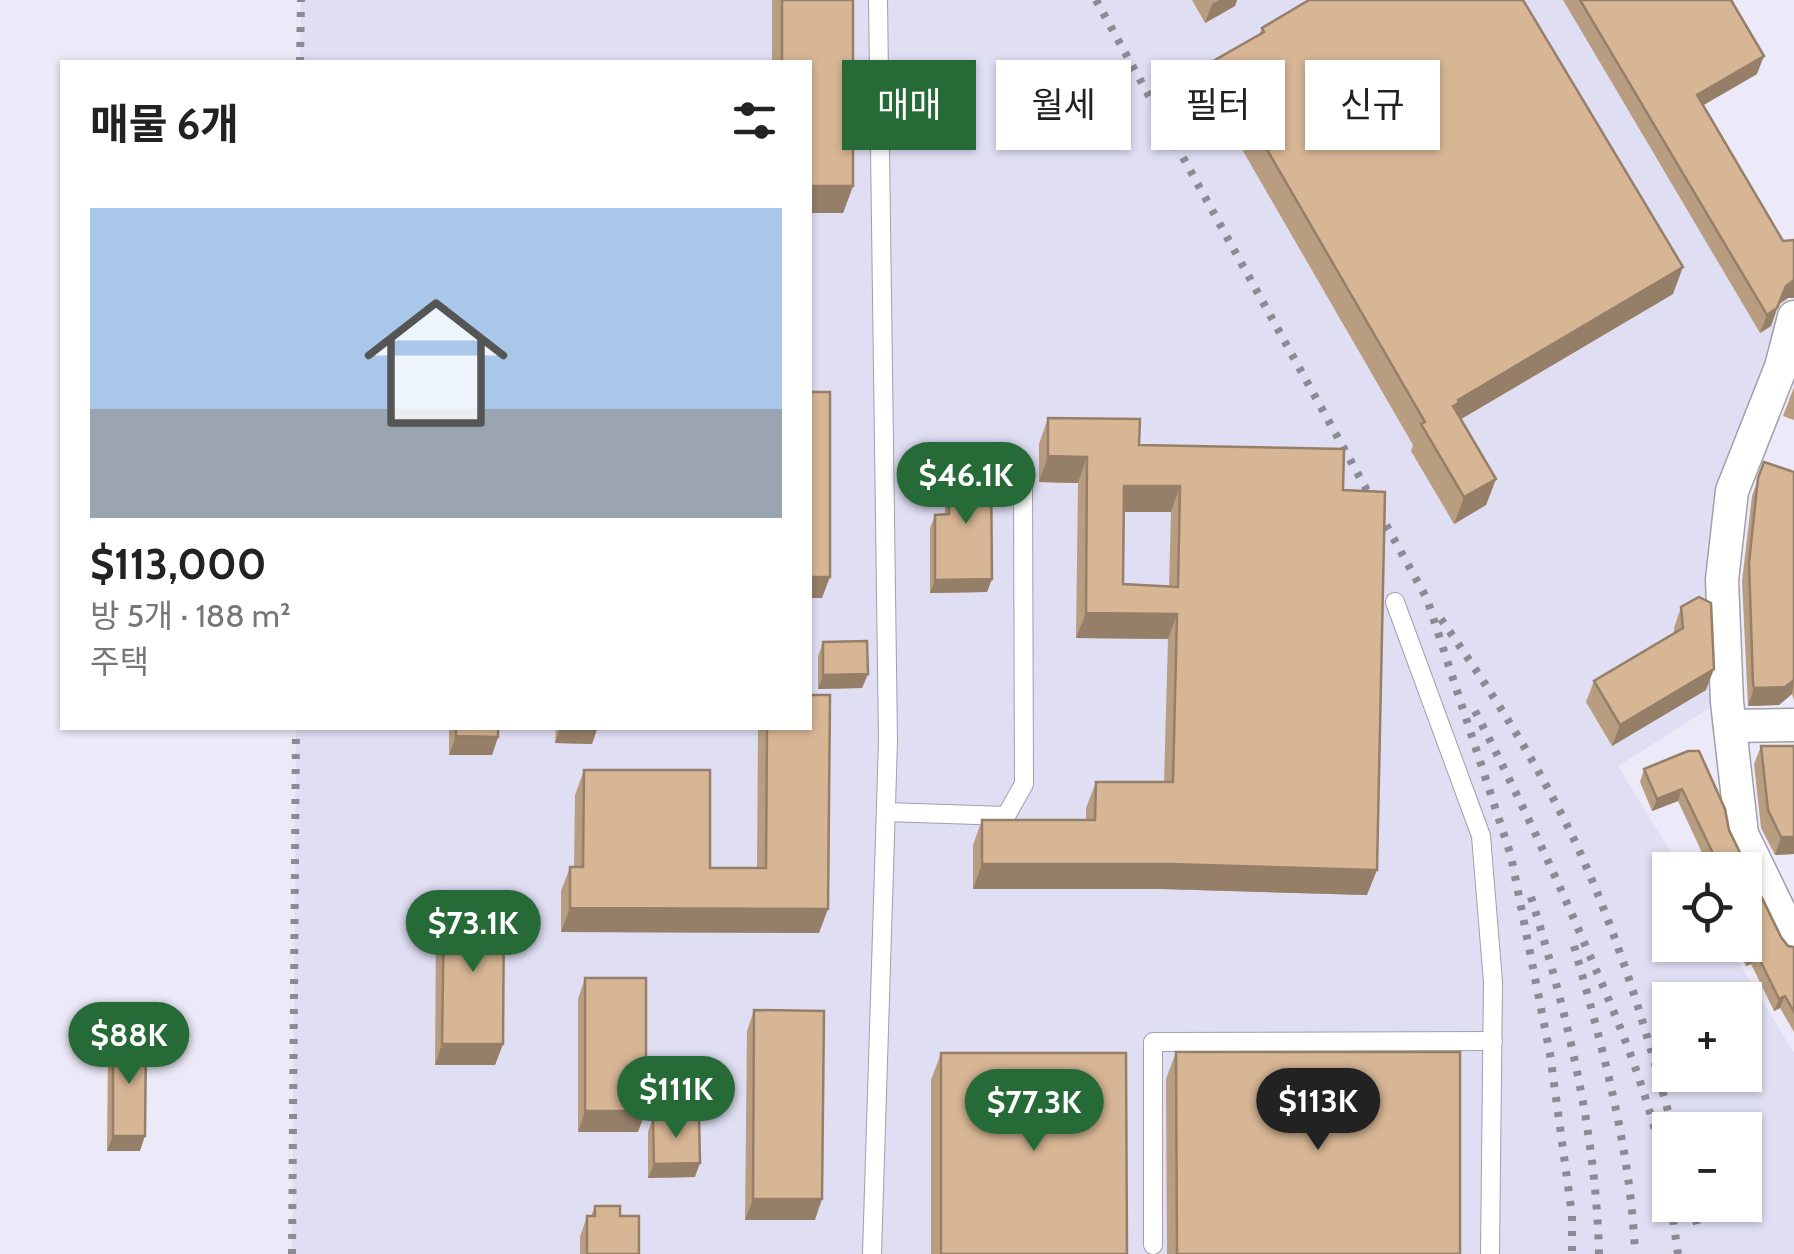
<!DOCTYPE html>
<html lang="ko">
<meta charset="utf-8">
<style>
:root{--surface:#fff;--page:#f6f6f6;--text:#222;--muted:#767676;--line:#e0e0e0;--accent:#266b37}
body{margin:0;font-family:Cabin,"Noto Sans KR",sans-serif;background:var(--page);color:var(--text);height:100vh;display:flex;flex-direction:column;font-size:38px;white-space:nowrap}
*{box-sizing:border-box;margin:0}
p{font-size:32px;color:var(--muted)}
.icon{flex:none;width:55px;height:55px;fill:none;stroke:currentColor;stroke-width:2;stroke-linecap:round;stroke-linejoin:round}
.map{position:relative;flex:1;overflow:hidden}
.details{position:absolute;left:60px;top:60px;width:752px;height:670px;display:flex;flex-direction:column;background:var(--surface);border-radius:0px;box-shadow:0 2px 8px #0004}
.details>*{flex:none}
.guide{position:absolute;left:842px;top:60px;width:800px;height:90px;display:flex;gap:20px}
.tools{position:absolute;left:1652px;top:852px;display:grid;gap:20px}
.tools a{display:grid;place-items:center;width:110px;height:110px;border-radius:0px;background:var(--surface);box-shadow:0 2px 8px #0004;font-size:50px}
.price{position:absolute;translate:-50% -85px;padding:0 22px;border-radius:35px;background:var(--accent);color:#fff;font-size:32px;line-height:65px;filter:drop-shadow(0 2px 5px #0008)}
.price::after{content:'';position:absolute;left:50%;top:60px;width:30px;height:22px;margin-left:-15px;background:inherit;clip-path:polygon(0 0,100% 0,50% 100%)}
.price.current{background:#222;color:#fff}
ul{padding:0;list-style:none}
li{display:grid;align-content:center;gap:20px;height:530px;padding:0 30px}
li+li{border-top:2px solid var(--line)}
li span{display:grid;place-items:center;height:310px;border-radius:0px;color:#555}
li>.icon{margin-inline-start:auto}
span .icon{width:180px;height:180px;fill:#fffc;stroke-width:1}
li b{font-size:42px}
h2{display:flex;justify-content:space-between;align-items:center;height:120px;padding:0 30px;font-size:42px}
.tag{padding:0 35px;border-radius:0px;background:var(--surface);box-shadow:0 2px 8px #0004;font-size:35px;line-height:90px}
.tag.current{background:var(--accent);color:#fff}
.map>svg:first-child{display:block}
.built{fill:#e0def3;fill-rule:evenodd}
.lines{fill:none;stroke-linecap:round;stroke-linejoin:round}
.lane-casing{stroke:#a19fac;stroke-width:20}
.street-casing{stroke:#a19fac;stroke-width:35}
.lane{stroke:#fff;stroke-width:18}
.street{stroke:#fff;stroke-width:32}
.rail{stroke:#8c8b95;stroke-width:8;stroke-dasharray:5 10;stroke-linecap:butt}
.wall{fill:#b99d80;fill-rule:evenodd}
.shaded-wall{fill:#967f68}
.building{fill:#d7b695;stroke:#967f68;stroke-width:2.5;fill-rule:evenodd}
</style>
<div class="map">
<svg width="1794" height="1254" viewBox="0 0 1794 1254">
<rect width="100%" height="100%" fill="#eceaf8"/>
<path class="built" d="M301,0H1630L1792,275L1783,330L1713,519L1719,702L1618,766L1682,870H1670V945H1728L1794,1053V1254H292L296,728H810V62H300ZM1670,1000H1745V1075H1670ZM1670,1130H1745V1205H1670Z"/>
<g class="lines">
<defs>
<g id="lane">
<path d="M1395,602L1481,836L1493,982L1490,1254"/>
<path d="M886,812L1006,816L1024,784L1023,484"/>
<path d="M1153,1245V1042L1493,1041"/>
<path d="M872,1254L888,741L878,0"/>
</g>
<g id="street">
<path d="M1794,317L1781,367L1732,491L1722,580L1727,702L1742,834L1794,941"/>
<path d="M1730,726L1794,725"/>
</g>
</defs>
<use href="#lane" class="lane-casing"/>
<use href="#street" class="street-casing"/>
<use href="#lane" class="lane"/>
<use href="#street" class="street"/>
<g class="rail">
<path d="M1096,0L1427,599L1511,856L1550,1054L1572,1215V1254"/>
<path d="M300,62L301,0"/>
<path d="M1441,619C1492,692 1540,767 1578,848C1619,938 1648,1034 1673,1130"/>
<path d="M1475,711C1515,789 1552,867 1586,947C1622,1029 1657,1112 1670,1202"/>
<path d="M1531,897C1567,1014 1596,1131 1599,1254"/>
<path d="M1574,946C1602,1045 1631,1150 1635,1254"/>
<path d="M1671,1205L1678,1254"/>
<path d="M1692,1205L1699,1232"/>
<path d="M292,1254L296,728"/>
</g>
</g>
<g class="wall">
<path d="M772,0H853V186L843,213H810V62H772Z"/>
<path d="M1192,0H1237L1235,6L1205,23Z"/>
<path d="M1563,0H1734L1731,1L1757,74L1703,105L1783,241L1794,240V298H1788L1779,304L1771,326L1760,333Z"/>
<path d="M1262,28L1673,294L1461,419L1496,479L1486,505L1454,524L1411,451L1413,445L1206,87L1215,60L1259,35Z"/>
<path d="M1794,387V420L1783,416Z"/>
<path d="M1048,418L1139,445L1343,490L1367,895L1162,889H973V845L982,820H1086V808L1096,782H1164L1168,639L1076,638L1078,483L1039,482V444ZM1124,512H1171L1169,587L1123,584Z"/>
<path d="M1764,462L1794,472V700L1792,694L1779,705L1748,706L1742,581L1752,496Z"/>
<path d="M949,467L987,592L930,593V528L935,515L945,514V480Z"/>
<path d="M1681,607L1706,690L1612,746L1586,702L1594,681L1674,633V628Z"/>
<path d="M823,642L868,674L862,688L818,689V656Z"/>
<path d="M449,728H498V737L492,755H449Z"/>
<path d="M556,728H597V729L592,744L555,743Z"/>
<path d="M758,728H810L819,933L561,932V891L570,867H574L575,795L584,770L710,868H757Z"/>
<path d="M1761,746L1794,854L1775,855L1761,828L1754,764Z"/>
<path d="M1688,751L1781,937L1788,946L1794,947V1032L1780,1008L1774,1011L1751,964L1746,966L1735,945H1745V870H1710L1678,801L1652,811L1640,782L1644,769Z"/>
<path d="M444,905L503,1044L495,1065H435L436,926Z"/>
<path d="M585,978L638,1132H578V999Z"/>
<path d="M754,1010L815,1220H745L747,1031Z"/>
<path d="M113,1039L140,1151H107L108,1053Z"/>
<path d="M1176,1052L1460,1254H1167L1166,1079Z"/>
<path d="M941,1053L1127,1254H931V1080Z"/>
<path d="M653,1118L695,1177L648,1178V1132Z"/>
<path d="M595,1206L620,1216L639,1254H580V1237L587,1216H591Z"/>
</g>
<g class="shaded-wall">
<path d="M1220,0H1237L1235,6L1205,23L1212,4Z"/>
<path d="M1764,56L1757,74L1690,113L1697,95Z"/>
<path d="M810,186H853L843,213H810Z"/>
<path d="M1683,267L1673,294L1451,425L1453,406L1458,400Z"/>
<path d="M1794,280V298H1788L1779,304L1786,286Z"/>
<path d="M1777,308L1771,326L1760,333L1767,315Z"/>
<path d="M1048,456L1087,457L1078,483L1039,482Z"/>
<path d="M1496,479L1486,505L1454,524L1464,497Z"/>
<path d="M1124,486H1180L1171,512H1115Z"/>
<path d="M810,577H830L822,598H810Z"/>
<path d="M992,579L987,592L930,593L935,580Z"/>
<path d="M1086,613L1177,614L1168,639L1076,638Z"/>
<path d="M1714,669L1706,690L1612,746L1620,725Z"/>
<path d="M868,674L862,688L818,689L823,675Z"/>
<path d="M1794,680L1792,694L1779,705L1748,706L1754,688Z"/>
<path d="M560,729H597L592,744L555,743Z"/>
<path d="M456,736L498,737L492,755H449Z"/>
<path d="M1682,789L1678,801L1652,811L1657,799Z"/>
<path d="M1781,837H1794V854L1775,855Z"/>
<path d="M982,864H1171L1377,870L1367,895L1162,889H973Z"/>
<path d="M570,908L828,909L819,933L561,932Z"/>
<path d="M1756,952L1751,964L1746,966L1750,954Z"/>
<path d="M1785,996L1780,1008L1774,1011L1779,999Z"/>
<path d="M442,1044H503L495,1065H435Z"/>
<path d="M585,1111H646L638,1132H578Z"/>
<path d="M113,1136H145L140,1151H107Z"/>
<path d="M700,1163L695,1177L648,1178L654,1164Z"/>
<path d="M753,1199H822L815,1220H745Z"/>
</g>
<g class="building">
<path d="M782,0H853V186H810V62H782Z"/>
<path d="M1309,0H1523L1683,267L1458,400L1459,403L1453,406L1496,479L1464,497L1421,424L1425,422L1215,60L1264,32L1262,28Z"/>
<path d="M1580,0H1731L1764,56L1697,95L1783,241L1794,240V280L1786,286L1777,308L1767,315Z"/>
<rect x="810" y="392" width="20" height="185"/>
<path d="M1048,418L1140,419L1139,445L1344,449L1343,490L1385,492L1377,870L1171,864H982V820H1095L1096,782H1173L1177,614L1086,613L1087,457L1048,456ZM1124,486H1180L1178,587L1123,584Z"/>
<path d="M1764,462L1794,472V680L1785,687L1754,688L1753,683L1749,563L1758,478Z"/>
<path d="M949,467H991L992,579L935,580V515L949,514Z"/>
<path d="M1699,597L1711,603L1714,669L1620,725L1594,681L1683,628L1681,607Z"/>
<path d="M867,641L868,674L823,675V642Z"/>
<path d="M810,695H830L828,909L570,908V867H583L584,770H710V868H766L767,728H810Z"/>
<path d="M456,728H498V737L456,736Z"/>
<rect x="560" y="728" width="37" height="1"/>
<path d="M1761,746H1794V837H1781L1768,810Z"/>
<path d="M1688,751H1699L1725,809L1729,830L1781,937L1788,946L1794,947V1012L1785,996L1779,999L1756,952L1750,954L1745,943V870H1721L1682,789L1657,799L1644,769Z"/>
<path d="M444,905L504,906L503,1044H442Z"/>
<rect x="585" y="978" width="61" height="133"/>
<path d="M754,1010L824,1011L822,1199H753Z"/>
<path d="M113,1039H146L145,1136H113Z"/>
<path d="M1176,1052H1460V1254H1177Z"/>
<path d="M941,1053H1126L1127,1254H941Z"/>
<path d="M653,1118H699L700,1163L654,1164Z"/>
<path d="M595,1206H620V1216H639V1254H587V1216H595Z"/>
</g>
</svg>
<div class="tools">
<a><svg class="icon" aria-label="locate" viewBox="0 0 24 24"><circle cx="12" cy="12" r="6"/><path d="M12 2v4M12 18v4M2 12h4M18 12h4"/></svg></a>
<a>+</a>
<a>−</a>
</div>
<b class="price" style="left:966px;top:527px">$46.1K</b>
<b class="price" style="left:473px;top:975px">$73.1K</b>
<b class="price" style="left:129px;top:1087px">$88K</b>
<b class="price" style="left:676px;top:1141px">$111K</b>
<b class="price current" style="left:1318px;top:1153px">$113K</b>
<b class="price" style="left:1034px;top:1154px">$77.3K</b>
<div class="guide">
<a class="tag current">매매</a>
<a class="tag">월세</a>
<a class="tag">필터</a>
<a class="tag">신규</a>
</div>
<section class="details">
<h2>매물 6개<svg class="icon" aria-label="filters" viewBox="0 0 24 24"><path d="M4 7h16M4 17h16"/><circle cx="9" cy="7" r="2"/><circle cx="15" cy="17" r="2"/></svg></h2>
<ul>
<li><span style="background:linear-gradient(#a9c7e8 65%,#9aa5b1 0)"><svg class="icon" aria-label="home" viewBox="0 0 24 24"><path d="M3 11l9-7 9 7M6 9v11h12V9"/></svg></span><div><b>$113,000</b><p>방 5개 · 188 m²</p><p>주택</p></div></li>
</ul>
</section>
</div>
